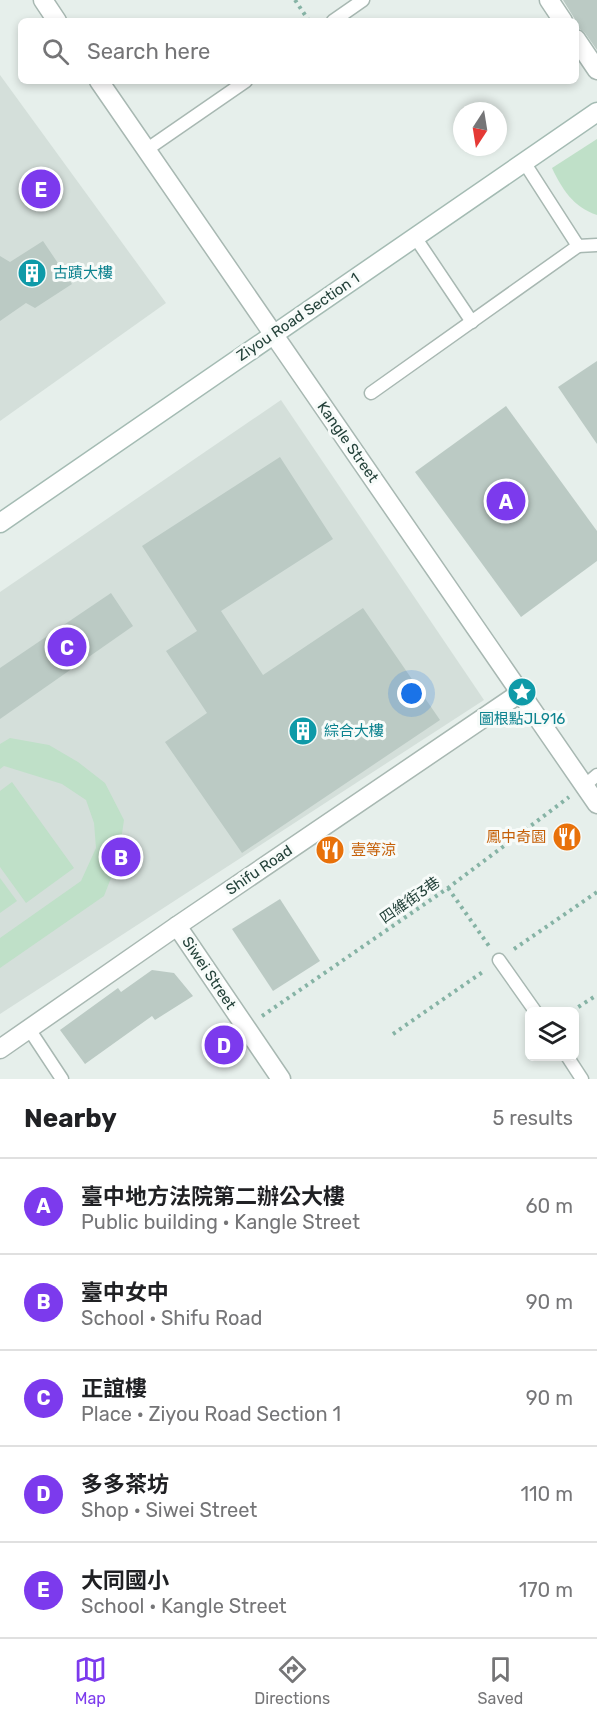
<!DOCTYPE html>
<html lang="en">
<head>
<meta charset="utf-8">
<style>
  body { margin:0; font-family:Rubik,"Noto Sans TC",sans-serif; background:#f2f2f2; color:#202124 }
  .controls { position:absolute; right:18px; bottom:18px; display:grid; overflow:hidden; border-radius:9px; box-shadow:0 3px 9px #0003 }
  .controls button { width:54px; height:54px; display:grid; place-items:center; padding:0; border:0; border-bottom:2px solid #e0e0e0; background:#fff; color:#202124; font:30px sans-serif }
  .compass { position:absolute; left:453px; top:102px; width:54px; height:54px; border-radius:50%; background:#fff; box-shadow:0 3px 9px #0003; rotate:192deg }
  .you { position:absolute; left:412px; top:694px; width:21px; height:21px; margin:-15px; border:4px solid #fff; border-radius:50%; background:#1a73e8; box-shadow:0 0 0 9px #1a73e833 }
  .badge { display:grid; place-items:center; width:39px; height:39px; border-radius:50%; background:#7c3aed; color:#fff; font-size:20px; font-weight:700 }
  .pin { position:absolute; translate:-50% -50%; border:3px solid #fff; box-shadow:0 2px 6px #0006 }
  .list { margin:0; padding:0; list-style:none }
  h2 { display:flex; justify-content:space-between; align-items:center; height:78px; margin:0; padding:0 24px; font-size:26px }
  h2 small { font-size:20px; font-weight:400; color:#757577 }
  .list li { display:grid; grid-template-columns:39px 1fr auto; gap:18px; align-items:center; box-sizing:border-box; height:96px; padding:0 24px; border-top:2px solid #e0e0e0 }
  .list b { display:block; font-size:22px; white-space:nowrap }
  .list p { margin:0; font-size:20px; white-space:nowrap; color:#757577 }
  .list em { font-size:20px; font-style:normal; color:#757577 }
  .icon { flex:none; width:33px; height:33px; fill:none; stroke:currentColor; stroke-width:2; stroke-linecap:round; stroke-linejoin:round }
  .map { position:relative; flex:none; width:597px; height:1079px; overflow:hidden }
  .search { position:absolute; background:#fff; box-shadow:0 3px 9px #0003; left:18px; right:18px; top:18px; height:66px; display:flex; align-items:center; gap:15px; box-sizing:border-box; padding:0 21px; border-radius:9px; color:#757577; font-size:22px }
  .sheet { height:558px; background:#fff }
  nav { display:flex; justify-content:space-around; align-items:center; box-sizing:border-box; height:84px; border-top:2px solid #e0e0e0; background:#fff; font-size:16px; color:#757577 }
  nav a { display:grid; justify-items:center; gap:3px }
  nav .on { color:#7c3aed }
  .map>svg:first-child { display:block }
  .built { fill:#d4dfda }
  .green { fill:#bfe0c8 }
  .building { fill:#bbcac4 }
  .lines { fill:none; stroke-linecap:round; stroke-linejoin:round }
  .service-casing { stroke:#a8b8b2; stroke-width:15 }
  .minor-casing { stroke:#a8b8b2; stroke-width:21 }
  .secondary-casing { stroke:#a4bbb3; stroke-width:21 }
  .path { stroke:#86b3a5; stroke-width:4; stroke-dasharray:3 4.5; stroke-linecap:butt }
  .service { stroke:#fff; stroke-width:12 }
  .minor { stroke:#fff; stroke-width:18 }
  .secondary { stroke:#fff; stroke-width:18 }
  .labels { text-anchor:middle; stroke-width:6; stroke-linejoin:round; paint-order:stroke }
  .culture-label { font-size:15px; fill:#0d838f; stroke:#f7fbf9; text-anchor:start }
  .street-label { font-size:15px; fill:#24423a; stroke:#f7fbf9 }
  .food-label { font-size:15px; fill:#c56008; stroke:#f7fbf9; text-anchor:end }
</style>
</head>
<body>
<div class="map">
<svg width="597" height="1079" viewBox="0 0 597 1079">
  <rect width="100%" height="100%" fill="#e6efeb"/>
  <!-- built -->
  <g class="built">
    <path d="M 0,75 L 166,303 L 0,421 Z"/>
    <path d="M 281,400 L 484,700 L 0,1014 L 0,592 Z"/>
  </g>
  <!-- green -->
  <g class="green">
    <path d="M 597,139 L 597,215 C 573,207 562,189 552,168 Z"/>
    <path d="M 10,738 L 49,745 L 78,762 L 105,783 L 124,820 L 118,860 L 104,896 L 0,968 L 0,938 L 81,881 L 96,848 L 94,823 L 86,800 L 62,784 L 4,766 L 0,769 L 0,744 Z"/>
    <path d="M 12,782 L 74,868 L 26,903 L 0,867 L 0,791 Z"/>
    <path d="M 0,878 L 17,901 L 0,913 Z"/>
  </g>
  <!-- building -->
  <g class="building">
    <path d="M 563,0 L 597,0 L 597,50 L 585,33 L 576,26 L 576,21 Z"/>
    <path d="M 43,241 L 72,284 L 35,308 L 26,303 L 0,321 L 0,256 L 10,262 Z"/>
    <path d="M 597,361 L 597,444 L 558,387 Z"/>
    <path d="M 506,406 L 597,531 L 597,561 L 521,617 L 415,472 Z"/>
    <path d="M 280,457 L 333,539 L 221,611 L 263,675 L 363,608 L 440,720 L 242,853 L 165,742 L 207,713 L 166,651 L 197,631 L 142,546 Z"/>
    <path d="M 111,593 L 133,626 L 0,719 L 0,668 Z"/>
    <path d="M 280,899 L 320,961 L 273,991 L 232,929 Z"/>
    <path d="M 152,970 L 174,973 L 193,996 L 155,1020 L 152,1016 L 85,1064 L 60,1030 L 118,988 L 121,992 Z"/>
  </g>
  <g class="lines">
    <!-- service casing -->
    <g class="service-casing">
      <g id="service">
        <path d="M 333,21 L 363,0"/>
        <path d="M 146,150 L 246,81"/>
        <path d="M 524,162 L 578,246 L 597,245"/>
        <path d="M 415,237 L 472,322"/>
        <path d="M 371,393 L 578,246"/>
        <path d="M 584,786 L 597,775"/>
        <path d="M 499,960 L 535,1011"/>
        <path d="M 29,1029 L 62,1079"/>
        <path d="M 567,1056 L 582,1079"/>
      </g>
    </g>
    <!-- minor casing -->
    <g class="minor-casing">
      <g id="minor">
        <path d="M 43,0 L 57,21"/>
        <path d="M 549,0 L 563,21"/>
        <path d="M 576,39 L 597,70"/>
        <path d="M 99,81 L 597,804"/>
        <path d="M 177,926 L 281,1079"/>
        <path d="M 0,1049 L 177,926 L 520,693"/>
      </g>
    </g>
    <!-- secondary casing -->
    <g class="secondary-casing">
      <path id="secondary" d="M 0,523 L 597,112"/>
    </g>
    <!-- path -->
    <g class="path">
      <path d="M 295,0 L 309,21"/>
      <path d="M 448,888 L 489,946"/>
      <path d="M 514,949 L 597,892"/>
      <path d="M 572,1011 L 597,995"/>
      <path d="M 262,1016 L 448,888 L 569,797"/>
      <path d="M 393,1034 L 484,971"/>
    </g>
    <!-- service -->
    <use href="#service" class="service"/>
    <!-- minor -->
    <use href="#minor" class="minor"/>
    <!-- secondary -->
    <use href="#secondary" class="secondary"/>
  </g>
  <!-- icons -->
  <defs>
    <g id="building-disc" transform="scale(1.5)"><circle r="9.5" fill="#0f9aa8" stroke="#f7fbf9"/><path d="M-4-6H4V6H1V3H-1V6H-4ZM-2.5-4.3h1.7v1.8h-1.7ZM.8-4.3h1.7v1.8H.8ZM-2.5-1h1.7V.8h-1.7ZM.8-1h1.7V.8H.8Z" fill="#fff"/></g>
    <g id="sight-disc" transform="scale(1.5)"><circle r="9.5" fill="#0f9aa8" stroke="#f7fbf9"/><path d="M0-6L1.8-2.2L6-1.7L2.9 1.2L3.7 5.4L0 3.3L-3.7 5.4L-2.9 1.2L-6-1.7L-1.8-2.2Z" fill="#fff"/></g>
    <g id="restaurant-disc" transform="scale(1.5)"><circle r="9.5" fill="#e8710a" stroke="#f7fbf9"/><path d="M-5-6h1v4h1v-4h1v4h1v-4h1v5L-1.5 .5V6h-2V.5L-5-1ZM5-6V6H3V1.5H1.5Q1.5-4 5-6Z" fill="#fff"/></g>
  </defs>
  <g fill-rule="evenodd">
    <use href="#building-disc" x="32" y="273"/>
    <use href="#sight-disc" x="522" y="692"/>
    <use href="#building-disc" x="303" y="731"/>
    <use href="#restaurant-disc" x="567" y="837"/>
    <use href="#restaurant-disc" x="330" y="850"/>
  </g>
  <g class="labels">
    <!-- culture labels -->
    <g class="culture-label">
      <text x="53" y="278">古蹟大樓</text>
      <text x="522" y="724" text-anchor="middle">圖根點JL916</text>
      <text x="324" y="736">綜合大樓</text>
    </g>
    <!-- street labels -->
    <g class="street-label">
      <text transform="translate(298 317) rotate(-34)" y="5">Ziyou Road Section 1</text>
      <text transform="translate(348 442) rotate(55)" y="5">Kangle Street</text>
      <text transform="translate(259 870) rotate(-34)" y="5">Shifu Road</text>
      <text transform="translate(410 900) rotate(-35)" y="5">四維街3巷</text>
      <text transform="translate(209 973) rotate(56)" y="5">Siwei Street</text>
    </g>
    <!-- food labels -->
    <g class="food-label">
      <text x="546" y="842">鳳中奇園</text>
      <text x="351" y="855" text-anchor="start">壹等涼</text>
    </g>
  </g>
</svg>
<div class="controls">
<button><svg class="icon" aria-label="layers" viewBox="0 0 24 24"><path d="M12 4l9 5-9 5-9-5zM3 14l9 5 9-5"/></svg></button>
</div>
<svg class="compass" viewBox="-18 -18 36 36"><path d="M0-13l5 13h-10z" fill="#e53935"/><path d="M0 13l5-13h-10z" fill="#757577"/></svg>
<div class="you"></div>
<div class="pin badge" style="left:506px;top:501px">A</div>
<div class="pin badge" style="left:121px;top:857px">B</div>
<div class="pin badge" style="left:67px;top:647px">C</div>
<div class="pin badge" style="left:224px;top:1045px">D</div>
<div class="pin badge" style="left:41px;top:189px">E</div>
<div class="search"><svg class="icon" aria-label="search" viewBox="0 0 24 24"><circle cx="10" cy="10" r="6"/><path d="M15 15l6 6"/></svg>Search here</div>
</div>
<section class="sheet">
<h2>Nearby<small>5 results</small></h2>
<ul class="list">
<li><span class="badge">A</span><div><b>臺中地方法院第二辦公大樓</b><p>Public building · Kangle Street</p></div><em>60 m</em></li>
<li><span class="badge">B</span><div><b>臺中女中</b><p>School · Shifu Road</p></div><em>90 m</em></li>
<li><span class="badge">C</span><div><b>正誼樓</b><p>Place · Ziyou Road Section 1</p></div><em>90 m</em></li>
<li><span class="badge">D</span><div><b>多多茶坊</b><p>Shop · Siwei Street</p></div><em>110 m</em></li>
<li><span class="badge">E</span><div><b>大同國小</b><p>School · Kangle Street</p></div><em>170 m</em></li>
</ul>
</section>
<nav>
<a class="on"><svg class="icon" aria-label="map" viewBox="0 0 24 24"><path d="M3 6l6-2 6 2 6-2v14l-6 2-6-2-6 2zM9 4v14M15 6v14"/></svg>Map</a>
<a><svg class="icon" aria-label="directions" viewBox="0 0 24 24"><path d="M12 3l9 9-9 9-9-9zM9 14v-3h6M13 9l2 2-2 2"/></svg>Directions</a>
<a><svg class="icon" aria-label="saved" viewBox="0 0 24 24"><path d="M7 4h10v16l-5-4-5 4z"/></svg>Saved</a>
</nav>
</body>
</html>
